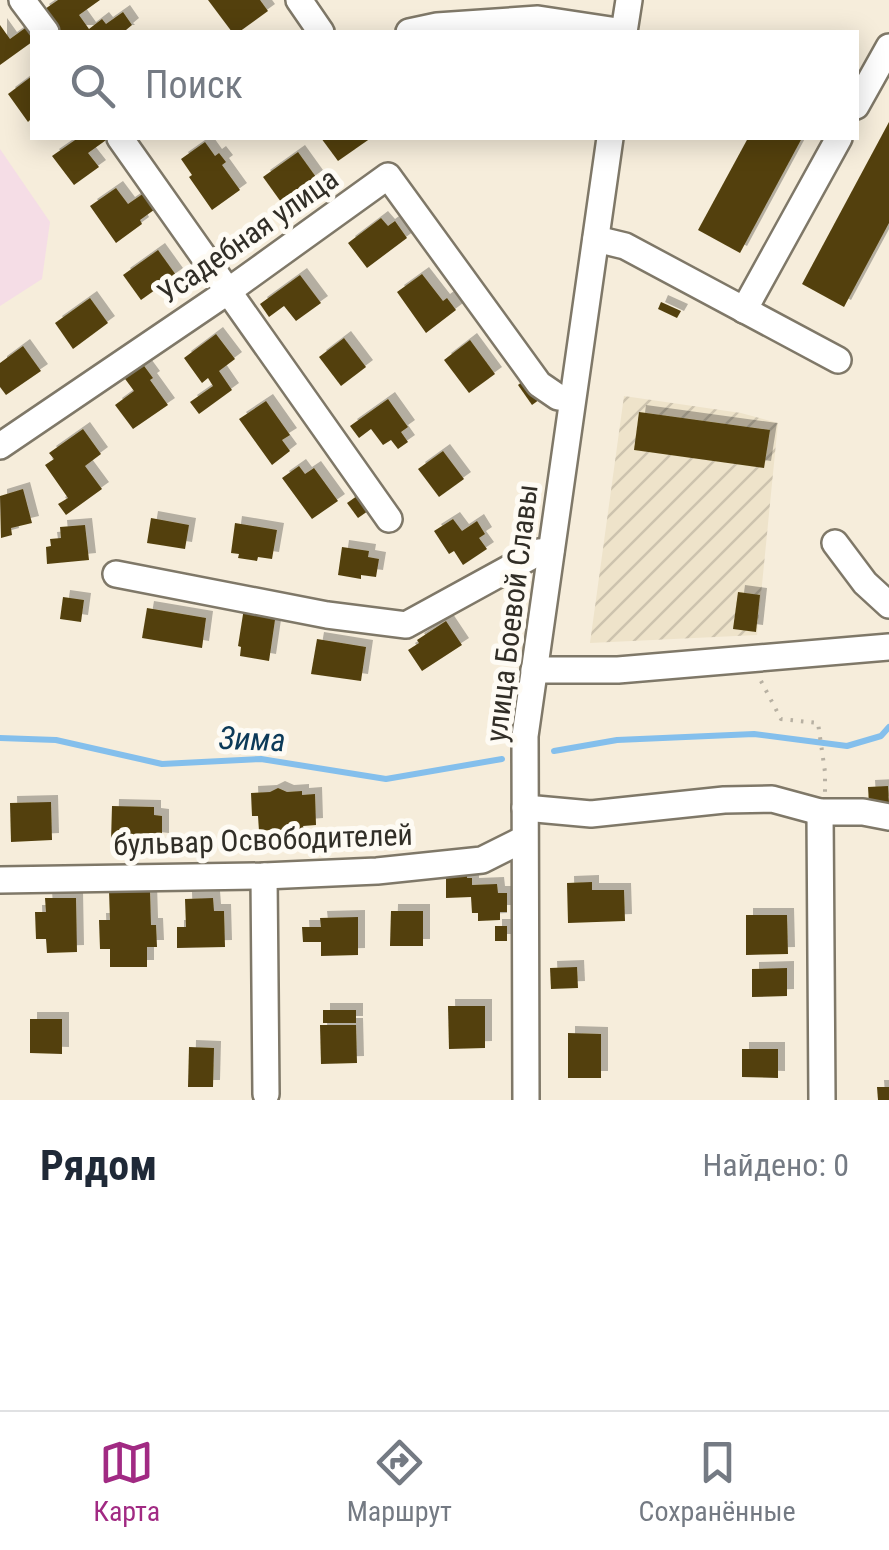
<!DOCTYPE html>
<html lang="ru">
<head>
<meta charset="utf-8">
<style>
  body { margin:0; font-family:"Roboto Condensed",sans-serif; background:#f2f2f3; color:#1f2937 }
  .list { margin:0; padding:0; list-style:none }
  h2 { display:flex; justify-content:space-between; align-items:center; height:130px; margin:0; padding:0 40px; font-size:42px }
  h2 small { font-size:32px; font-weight:400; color:#747a83 }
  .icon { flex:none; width:55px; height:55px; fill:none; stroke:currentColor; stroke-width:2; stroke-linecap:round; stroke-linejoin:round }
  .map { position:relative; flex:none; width:889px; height:1100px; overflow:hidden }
  .search { position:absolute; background:#fff; box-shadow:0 5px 25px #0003; left:30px; right:30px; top:30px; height:110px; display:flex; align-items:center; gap:25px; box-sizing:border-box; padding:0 35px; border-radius:0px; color:#747a83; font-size:38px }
  .sheet { height:310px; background:#fff }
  nav { display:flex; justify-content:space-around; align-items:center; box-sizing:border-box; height:140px; border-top:2px solid #e0e1e3; background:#fff; font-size:28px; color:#747a83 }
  nav a { display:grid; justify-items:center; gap:5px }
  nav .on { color:#a12a83 }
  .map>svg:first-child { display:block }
  .industrial { fill:url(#industrial-furrows) }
  .education { fill:#f5dde6 }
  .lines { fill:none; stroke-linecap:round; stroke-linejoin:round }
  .stream { stroke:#84bfec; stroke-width:6 }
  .building { fill:#53400c; filter:url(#shadow) }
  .minor-casing { stroke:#7f7868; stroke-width:30 }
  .path { stroke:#b7b0a2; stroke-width:4; stroke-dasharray:2.5 8; stroke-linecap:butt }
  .minor { stroke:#fff; stroke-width:25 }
  .labels { text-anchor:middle; stroke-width:10; stroke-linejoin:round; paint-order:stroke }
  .street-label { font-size:30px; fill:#312e27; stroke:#fefbf4 }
  .water-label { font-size:32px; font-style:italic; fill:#0c3a58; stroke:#fefbf4 }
</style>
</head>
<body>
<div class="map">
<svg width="889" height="1100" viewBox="0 0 889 1100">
  <defs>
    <pattern id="industrial-furrows" width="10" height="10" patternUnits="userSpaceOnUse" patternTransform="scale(2.5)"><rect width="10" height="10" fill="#eee3ca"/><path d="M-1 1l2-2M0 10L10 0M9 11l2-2" fill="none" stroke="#cdc3ae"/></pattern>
    <filter id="shadow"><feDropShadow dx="7" dy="-7" stdDeviation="0" flood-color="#0004"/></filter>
  </defs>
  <rect width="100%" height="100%" fill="#f6eddb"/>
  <!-- industrial -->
  <path class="industrial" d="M 624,396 L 741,413 L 778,423 L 757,635 L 590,643 Z"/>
  <!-- education -->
  <path class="education" d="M 0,149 L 50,222 L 42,279 L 0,306 Z"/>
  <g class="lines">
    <!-- stream -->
    <g class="stream">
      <path d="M 0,738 L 56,740 L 162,764 L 261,759 L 386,779 L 502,759"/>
      <path d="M 554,751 L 617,740 L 754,734 L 847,746 L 881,736 L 889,727"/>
    </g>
  </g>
  <!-- building -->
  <g class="building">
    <path d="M 58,0 L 100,0 L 79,15 L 89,29 L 102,19 L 106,24 L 123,12 L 132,25 L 126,30 L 128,32 L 58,32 L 42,11 Z"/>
    <path d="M 208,0 L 260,0 L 268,11 L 239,32 L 232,32 Z"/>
    <path d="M 0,25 L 10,39 L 28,26 L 32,33 L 32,42 L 0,65 Z"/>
    <path d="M 32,76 L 32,118 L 28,122 L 8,94 Z"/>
    <path d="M 889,122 L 889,223 L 844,307 L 802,284 Z"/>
    <path d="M 78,138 L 109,138 L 88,153 L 99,167 L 74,185 L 52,156 Z"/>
    <path d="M 321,138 L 371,138 L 338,161 Z"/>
    <path d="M 748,138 L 802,138 L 740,253 L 698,230 Z"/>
    <path d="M 205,142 L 215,156 L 219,153 L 226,162 L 222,165 L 240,190 L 212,210 L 189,177 L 192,175 L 181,159 Z"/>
    <path d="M 298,152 L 316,177 L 281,202 L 263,177 Z"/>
    <path d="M 116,188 L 128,204 L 147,191 L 158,207 L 140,220 L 142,224 L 116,243 L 90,206 Z"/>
    <path d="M 381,218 L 388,226 L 395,221 L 407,238 L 367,268 L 348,243 Z"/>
    <path d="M 158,250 L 176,275 L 141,300 L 123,275 Z"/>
    <path d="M 422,274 L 443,301 L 447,298 L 456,310 L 426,333 L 397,292 Z"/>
    <path d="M 300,275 L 321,303 L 296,321 L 284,306 L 269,317 L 260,304 Z"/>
    <path d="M 90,298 L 108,323 L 73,349 L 55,323 Z"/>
    <path d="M 661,302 L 681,311 L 677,318 L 658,309 Z"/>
    <path d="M 216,334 L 235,359 L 219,371 L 232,390 L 199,414 L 190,402 L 213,386 L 208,378 L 202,383 L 184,358 Z"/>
    <path d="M 344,338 L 366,367 L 341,386 L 319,357 Z"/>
    <path d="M 470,340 L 495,374 L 469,393 L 444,360 Z"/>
    <path d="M 23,346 L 41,371 L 6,395 L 0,387 L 0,363 Z"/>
    <path d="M 136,355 L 153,378 L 150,380 L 168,405 L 133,429 L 115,405 L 134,391 L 117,368 Z"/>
    <path d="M 528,377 L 543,397 L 532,405 L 518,385 Z"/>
    <path d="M 388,399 L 408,427 L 401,432 L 408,442 L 398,449 L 391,440 L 383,445 L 371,429 L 359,438 L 350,426 Z"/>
    <path d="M 266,401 L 290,435 L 282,440 L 290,451 L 272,465 L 239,419 Z"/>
    <path d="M 639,412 L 770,430 L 764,468 L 634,450 Z"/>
    <path d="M 83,429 L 101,454 L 85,466 L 102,489 L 66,515 L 58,504 L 68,498 L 45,465 L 54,459 L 49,453 Z"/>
    <path d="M 443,451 L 464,479 L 439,497 L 418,469 Z"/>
    <path d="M 299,466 L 305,474 L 314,468 L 338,501 L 312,519 L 282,478 Z"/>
    <path d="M 23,489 L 32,523 L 11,528 L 12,535 L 1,538 L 0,496 Z"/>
    <path d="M 357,496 L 368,511 L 358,518 L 347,503 Z"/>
    <path d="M 151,518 L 189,525 L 185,549 L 147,543 Z"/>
    <path d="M 453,519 L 462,531 L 477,521 L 485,534 L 479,538 L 487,549 L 463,565 L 454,551 L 449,554 L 434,531 Z"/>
    <path d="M 235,523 L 277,530 L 272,559 L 258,557 L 257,561 L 238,558 L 239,554 L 231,553 Z"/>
    <path d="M 85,525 L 89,560 L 47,564 L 46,547 L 51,546 L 50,539 L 61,538 L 60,527 Z"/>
    <path d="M 342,547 L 369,551 L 368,557 L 379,559 L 376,577 L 361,575 L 361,579 L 338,575 Z"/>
    <path d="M 738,592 L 760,595 L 756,632 L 733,629 Z"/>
    <path d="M 63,597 L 84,600 L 81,622 L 60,619 Z"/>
    <path d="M 147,608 L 206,618 L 202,648 L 142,638 Z"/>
    <path d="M 244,608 L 276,613 L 269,661 L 240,656 L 241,647 L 238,646 Z"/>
    <path d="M 446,621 L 462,645 L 422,671 L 408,650 L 419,643 L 417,640 Z"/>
    <path d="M 317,639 L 366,647 L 361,681 L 311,674 Z"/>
    <path d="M 888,786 L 889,803 L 869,804 L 868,787 Z"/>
    <path d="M 278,788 L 287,792 L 302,791 L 302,795 L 315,794 L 316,825 L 303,826 L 304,829 L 290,830 L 290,837 L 271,837 L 271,830 L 259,831 L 258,816 L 252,816 L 251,793 L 270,792 Z"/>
    <path d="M 51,802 L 52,840 L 11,842 L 10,803 Z"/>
    <path d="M 112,806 L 154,807 L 154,815 L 162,816 L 162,840 L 153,839 L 153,847 L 132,846 L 132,841 L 111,841 Z"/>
    <path d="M 452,872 L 467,872 L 467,878 L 472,878 L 472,885 L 497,884 L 498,893 L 507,893 L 507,912 L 500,912 L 500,920 L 478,921 L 478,913 L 472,913 L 471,897 L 446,898 L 446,878 L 452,878 Z"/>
    <path d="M 592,882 L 592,890 L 624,890 L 625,921 L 568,923 L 567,883 Z"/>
    <path d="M 109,891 L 150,891 L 151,925 L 156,925 L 157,947 L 147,947 L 147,967 L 110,967 L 110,949 L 100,949 L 99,920 L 110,920 Z"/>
    <path d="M 45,898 L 76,898 L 77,952 L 47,953 L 46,939 L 36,939 L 35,912 L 46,912 Z"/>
    <path d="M 213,898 L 214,911 L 224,911 L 225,947 L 177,948 L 177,927 L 186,927 L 185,899 Z"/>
    <path d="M 391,911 L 423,911 L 423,946 L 390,946 Z"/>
    <path d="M 746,915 L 787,915 L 788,954 L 746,955 Z"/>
    <path d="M 358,917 L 358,955 L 321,956 L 321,942 L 303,942 L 302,927 L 321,927 L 320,918 Z"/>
    <rect x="495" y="926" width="12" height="15"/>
    <path d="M 577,967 L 578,988 L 551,989 L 550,968 Z"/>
    <path d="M 787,968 L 787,996 L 752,997 L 752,969 Z"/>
    <path d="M 448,1006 L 485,1006 L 485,1048 L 449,1049 Z"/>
    <rect x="323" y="1010" width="33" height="13"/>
    <path d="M 30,1019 L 62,1019 L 62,1054 L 30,1053 Z"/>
    <path d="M 320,1025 L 356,1025 L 357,1063 L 321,1064 Z"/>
    <path d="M 568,1033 L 601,1034 L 601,1078 L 568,1078 Z"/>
    <path d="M 189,1047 L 214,1048 L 213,1087 L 188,1087 Z"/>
    <path d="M 742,1049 L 778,1049 L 778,1078 L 742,1077 Z"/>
    <path d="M 877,1087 L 889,1087 L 889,1100 L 878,1100 Z"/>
  </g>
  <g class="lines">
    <!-- minor casing -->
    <g class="minor-casing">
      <g id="minor">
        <path d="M 22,0 L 46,32"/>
        <path d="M 299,0 L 321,32"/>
        <path d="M 409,32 L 437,26 L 538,19 L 624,32"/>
        <path d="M 624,32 L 629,0"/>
        <path d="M 856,106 L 889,47"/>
        <path d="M 120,138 L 389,519"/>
        <path d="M 596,239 L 625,246 L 838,360"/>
        <path d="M 744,310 L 839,138"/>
        <path d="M 0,446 L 227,292 L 388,176 L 539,384 L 558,397 L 572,399"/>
        <path d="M 835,543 L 865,583 L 889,605"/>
        <path d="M 116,574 L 327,615 L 406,625 L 539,552 L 551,551"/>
        <path d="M 534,670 L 618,670 L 889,647"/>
        <path d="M 525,808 L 591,814 L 724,800 L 772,799 L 820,812 L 863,812 L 889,817"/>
        <path d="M 820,812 L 822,1100"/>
        <path d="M 264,876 L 266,1094"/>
        <path d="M 0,880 L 264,876 L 377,871 L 482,860 L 524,839"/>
        <path d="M 526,1100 L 525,736 L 610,138"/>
      </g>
    </g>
    <!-- path -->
    <path class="path" d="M 761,681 L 781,719 L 818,723 L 825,772 L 825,792"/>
    <!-- minor -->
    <use href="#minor" class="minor"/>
  </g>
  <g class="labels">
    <!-- street labels -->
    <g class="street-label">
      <text transform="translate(248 236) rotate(-35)" y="10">Усадебная улица</text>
      <text transform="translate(512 613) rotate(-83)" y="10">улица Боевой Славы</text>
      <text transform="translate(263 840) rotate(-2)" y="10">бульвар Освободителей</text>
    </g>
    <!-- water labels -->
    <g class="water-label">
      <text transform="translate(252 739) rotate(2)" y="11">Зима</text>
    </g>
  </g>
</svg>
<div class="search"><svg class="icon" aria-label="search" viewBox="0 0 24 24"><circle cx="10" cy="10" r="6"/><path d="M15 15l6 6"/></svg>Поиск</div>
</div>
<section class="sheet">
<h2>Рядом<small>Найдено: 0</small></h2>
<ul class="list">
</ul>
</section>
<nav>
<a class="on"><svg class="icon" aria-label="map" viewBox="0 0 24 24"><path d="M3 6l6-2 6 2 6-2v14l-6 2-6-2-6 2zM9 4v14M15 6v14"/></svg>Карта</a>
<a><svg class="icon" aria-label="directions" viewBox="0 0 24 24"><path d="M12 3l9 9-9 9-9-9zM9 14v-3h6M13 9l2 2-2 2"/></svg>Маршрут</a>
<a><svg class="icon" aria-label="saved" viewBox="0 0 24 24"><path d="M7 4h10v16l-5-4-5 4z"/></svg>Сохранённые</a>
</nav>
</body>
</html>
